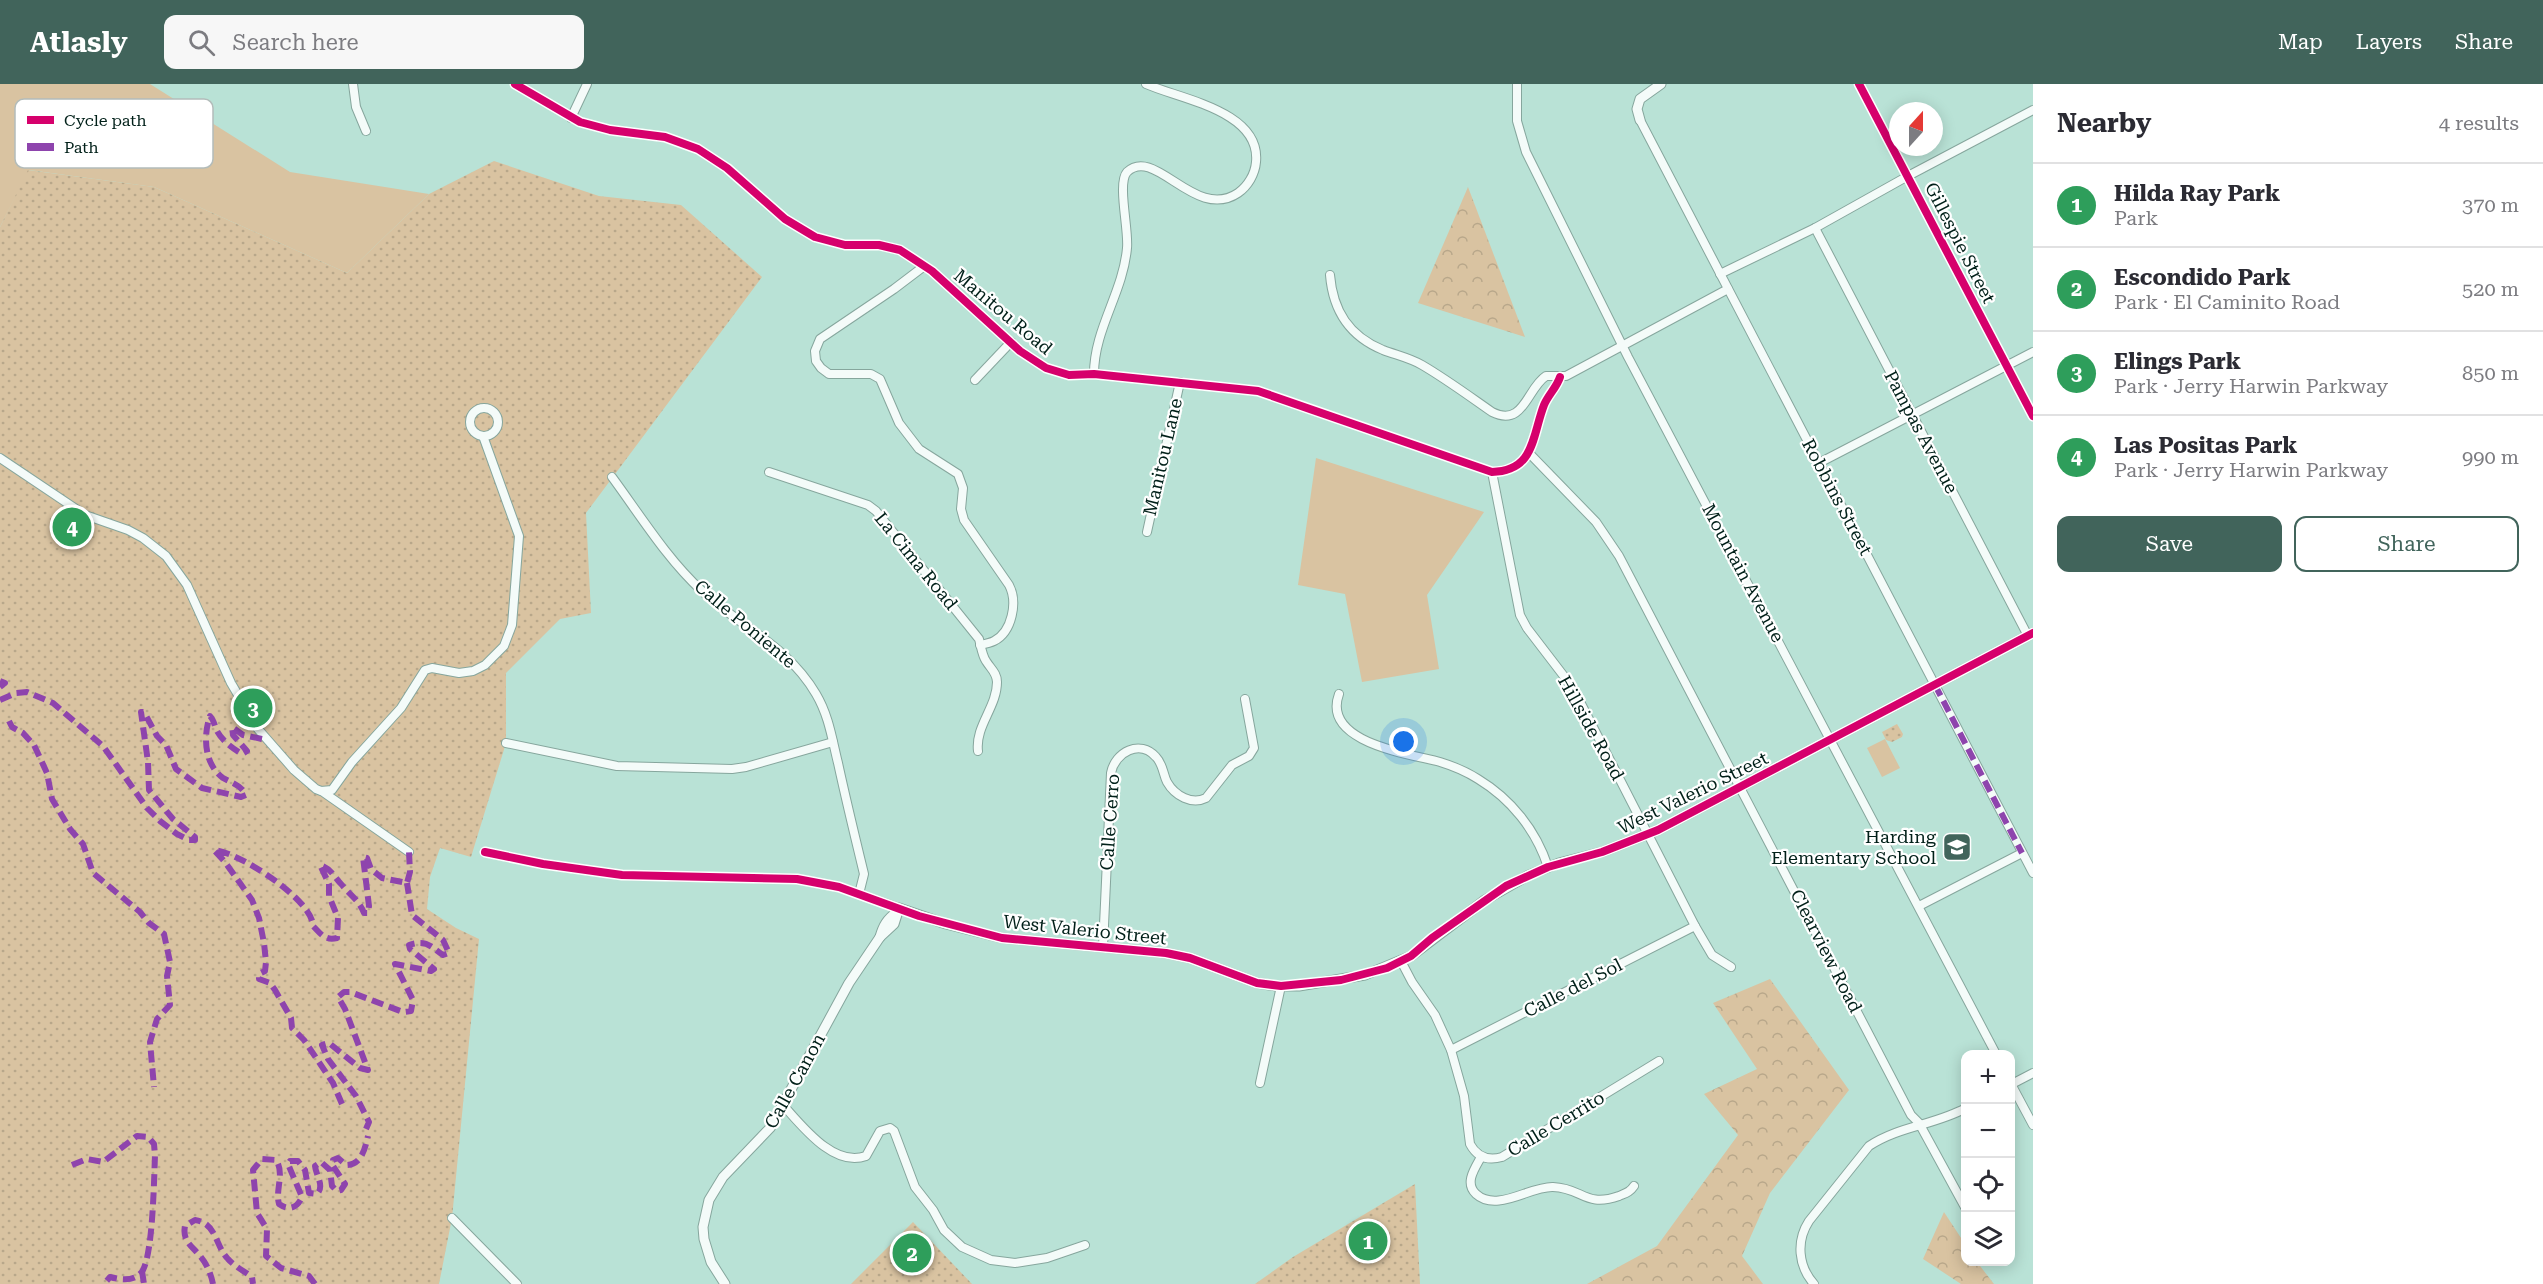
<!DOCTYPE html>
<html lang="en">
<head>
<meta charset="utf-8">
<style>
  body { margin:0; font-family:"Roboto Serif",serif; background:#f7f7f7; color:#2b2b33 }
  .controls { position:absolute; right:18px; bottom:18px; display:grid; overflow:hidden; border-radius:12px; box-shadow:0 3px 15px #0003 }
  .controls button { width:54px; height:54px; display:grid; place-items:center; padding:0; border:0; border-bottom:2px solid #e1e1e2; background:#fff; color:#2b2b33; font:30px sans-serif }
  .compass { position:absolute; left:1889px; top:18px; width:54px; height:54px; border-radius:50%; background:#fff; box-shadow:0 3px 15px #0003; rotate:21deg }
  .you { position:absolute; left:1404px; top:658px; width:21px; height:21px; margin:-15px; border:4px solid #fff; border-radius:50%; background:#1a73e8; box-shadow:0 0 0 9px #1a73e833 }
  .badge { display:grid; place-items:center; width:39px; height:39px; border-radius:50%; background:#41645b; color:#fff; font-size:20px; font-weight:700 }
  .pin { position:absolute; translate:-50% -50%; border:3px solid #fff; box-shadow:0 2px 6px #0006 }
  .list { margin:0; padding:0; list-style:none }
  h2 { display:flex; justify-content:space-between; align-items:center; height:78px; margin:0; padding:0 24px; font-size:26px }
  h2 small { font-size:20px; font-weight:400; color:#7c7c81 }
  .list li { display:grid; grid-template-columns:39px 1fr auto; gap:18px; align-items:center; box-sizing:border-box; height:84px; padding:0 24px; border-top:2px solid #e1e1e2 }
  .list b { display:block; font-size:22px; white-space:nowrap }
  .list p { margin:0; font-size:20px; white-space:nowrap; color:#7c7c81 }
  .list em { font-size:20px; font-style:normal; color:#7c7c81 }
  .actions { display:flex; gap:12px; padding:18px 24px }
  .actions a { flex:1; padding:14px 0; border:2px solid #41645b; border-radius:12px; text-align:center; font-size:21px; color:#41645b }
  .actions .main { background:#41645b; color:#fff }
  .icon { flex:none; width:33px; height:33px; fill:none; stroke:currentColor; stroke-width:2; stroke-linecap:round; stroke-linejoin:round }
  .map { position:relative; flex:none; width:2033px; height:1200px; overflow:hidden }
  header { display:flex; align-items:center; gap:36px; box-sizing:border-box; height:84px; padding:0 30px; background:#41645b; color:#fff }
  header strong { font-size:28px }
  nav { display:flex; gap:33px; margin-inline-start:auto; font-size:21px }
  .search { width:420px; height:54px; background:#f7f7f7; display:flex; align-items:center; gap:15px; box-sizing:border-box; padding:0 21px; border-radius:12px; color:#7c7c81; font-size:22px }
  main { display:flex }
  aside { flex:1; background:#fff }
  .map>svg:first-child { display:block }
  .grass { fill:#d9c3a1 }
  .forest { fill:url(#forest-crowns) }
  .park { fill:url(#park-dots) }
  .lines { fill:none; stroke-linecap:round; stroke-linejoin:round }
  .minor-casing { stroke:#86a69d; stroke-width:10 }
  .tertiary-casing { stroke:#86a69d; stroke-width:11 }
  .minor { stroke:#f4fbf9; stroke-width:8 }
  .tertiary { stroke:#f4fbf9; stroke-width:9 }
  .quiet { stroke:#8e44ad; stroke-width:6; stroke-dasharray:12 6; stroke-linecap:butt }
  .cycleway-casing { stroke:#fff; stroke-width:11 }
  .cycleway { stroke:#d6006c; stroke-width:8 }
  .labels { text-anchor:middle; stroke-width:4.5; stroke-linejoin:round; paint-order:stroke }
  .street-label { font-size:18px; fill:#012019; stroke:#fff }
  .poi-label { font-size:18px; fill:#012019; stroke:#fff; text-anchor:end }
  .key { fill:#fff; stroke:#b3bcba; stroke-width:1.5 }
  .key-label { font-size:16px; fill:#012019 }
</style>
</head>
<body>
<header>
<strong>Atlasly</strong>
<div class="search"><svg class="icon" aria-label="search" viewBox="0 0 24 24"><circle cx="10" cy="10" r="6"/><path d="M15 15l6 6"/></svg>Search here</div>
<nav><a>Map</a><a>Layers</a><a>Share</a></nav>
</header>
<main>
<div class="map">
<svg width="2033" height="1200" viewBox="0 0 2033 1200">
  <defs>
    <pattern id="forest-crowns" width="20" height="18" patternUnits="userSpaceOnUse" patternTransform="scale(1.5)"><rect width="20" height="18" fill="#d9c3a1"/><path d="M2 6a3 3 0 1 1 6 0M12 15a3 3 0 1 1 6 0" fill="none" stroke="#b8a78a"/></pattern>
    <pattern id="park-dots" width="8" height="8" patternUnits="userSpaceOnUse" patternTransform="scale(1.5)"><rect width="8" height="8" fill="#d9c3a1"/><path d="M2 2h.1M6 6h.1" fill="none" stroke="#b8a78a" stroke-width="1.8" stroke-linecap="round"/></pattern>
  </defs>
  <rect width="100%" height="100%" fill="#b9e2d6"/>
  <!-- grass -->
  <g class="grass">
    <path d="M 0,0 L 150,0 L 290,88 L 429,110 L 347,189 L 154,103 L 29,86 L 0,143 Z"/>
    <path d="M 1316,374 L 1484,428 L 1427,511 L 1439,585 L 1362,598 L 1345,510 L 1298,501 Z"/>
    <path d="M 1885,655 L 1900,684 L 1882,693 L 1867,664 Z"/>
  </g>
  <!-- forest -->
  <g class="forest">
    <path d="M 1468,103 L 1525,253 L 1418,219 Z"/>
    <path d="M 1770,895 L 1849,1006 L 1770,1109 L 1742,1172 L 1763,1200 L 1587,1200 L 1657,1162 L 1738,1051 L 1704,1010 L 1757,985 L 1713,919 Z"/>
    <path d="M 1944,1128 L 1965,1160 L 1966,1178 L 1977,1178 L 1994,1200 L 1961,1200 L 1923,1175 Z"/>
  </g>
  <!-- park -->
  <g class="park">
    <path d="M 494,77 L 599,112 L 681,121 L 762,193 L 586,429 L 591,529 L 560,535 L 506,589 L 506,659 L 471,773 L 440,764 L 430,793 L 427,825 L 456,844 L 479,855 L 452,1134 L 439,1200 L 0,1200 L 0,143 L 28,86 L 154,103 L 347,189 L 429,110 Z"/>
    <path d="M 1897,640 L 1903,650 L 1902,653 L 1892,658 L 1886,656 L 1882,648 Z"/>
    <path d="M 1415,1100 L 1420,1200 L 1255,1200 L 1293,1173 Z"/>
    <path d="M 913,1138 L 972,1200 L 851,1200 Z"/>
  </g>
  <g class="lines">
    <!-- minor casing -->
    <g class="minor-casing">
      <g id="minor">
        <path d="M 353,0 L 356,23 L 366,47"/>
        <path d="M 515,0 L 580,38 L 610,46 L 665,53 L 698,65 L 727,84 L 785,135 L 815,153 L 845,161 L 879,161 L 900,166 L 932,187 L 1020,267 L 1046,284 L 1069,291 L 1094,290 L 1258,307 L 1492,388 C 1535,387 1532,352 1544,321 C 1548,311 1557,303 1560,293"/>
        <path d="M 1517,0 L 1517,37 L 1526,68 L 1628,273 L 1996,970"/>
        <path d="M 1859,0 L 2033,332"/>
        <path d="M 571,34 L 587,0"/>
        <path d="M 1640,36 L 2033,789"/>
        <path d="M 1815,144 L 2028,552"/>
        <path d="M 923,183 L 894,205 L 820,255 L 815,267 L 816,277 L 821,284 L 829,290 L 871,290 L 880,295 L 899,339 L 919,365 L 958,390 L 963,404 L 961,425 L 964,436 L 1009,501 C 1018,518 1012,548 994,557 C 990,559 985,560 980,561"/>
        <path d="M 1720,190 L 1815,144 L 1908,92 L 2033,26"/>
        <path d="M 1330,191 C 1333,227 1349,252 1383,266 C 1396,271 1410,274 1422,281 C 1446,295 1469,312 1492,328 C 1524,344 1527,304 1546,292 L 1566,292 L 1728,205"/>
        <path d="M 1094,290 C 1094,245 1123,209 1127,164 C 1129,146 1117,99 1127,88 C 1155,61 1195,138 1238,109 C 1248,102 1255,90 1256,78 C 1261,27 1180,15 1146,0"/>
        <path d="M 975,296 L 1011,258"/>
        <circle cx="484" cy="338" r="14"/>
        <path d="M 1529,369 L 1596,438 L 1619,472 L 1911,1031 L 1919,1039 L 1966,1125"/>
        <path d="M 0,374 L 85,431 L 128,446 L 143,454 L 166,472 L 187,501 L 231,599 L 258,645 L 294,686 L 316,705 L 321,707 L 332,706 L 352,678 L 401,624 L 425,586 L 432,584 L 459,589 L 473,587 L 485,581 L 504,562 L 512,541 L 519,452 L 483,352"/>
        <path d="M 1819,379 L 2033,268"/>
        <path d="M 769,388 L 868,421 L 876,427 L 979,555 C 981,562 982,571 986,577 C 991,585 997,589 997,598 C 997,623 975,642 978,667"/>
        <path d="M 1492,388 L 1520,531 L 1527,544 L 1573,604 L 1695,842 L 1712,871 L 1731,883"/>
        <path d="M 612,393 C 640,431 667,475 702,507 C 742,544 788,562 816,610 C 829,632 832,655 838,679 C 846,716 855,753 864,790 L 859,810"/>
        <path d="M 1147,448 L 1180,298"/>
        <path d="M 1339,610 C 1321,659 1411,670 1440,678 C 1453,682 1467,688 1478,695 C 1511,715 1536,746 1548,783"/>
        <path d="M 506,659 L 617,682 L 732,685 L 746,683 L 833,658"/>
        <path d="M 323,708 L 409,768"/>
        <path d="M 485,768 L 543,780 L 622,791 L 797,795 L 839,803 L 899,824"/>
        <path d="M 1919,822 L 2022,769"/>
        <path d="M 1103,863 L 1111,689 C 1115,668 1140,655 1156,673 C 1163,680 1163,690 1167,698 C 1175,712 1192,721 1206,714 L 1232,681 L 1249,672 L 1254,664 L 1245,615"/>
        <path d="M 1401,877 L 1412,898 L 1435,931 L 1451,966 L 1464,1012 L 1470,1060 C 1477,1073 1488,1077 1502,1073 L 1659,977"/>
        <path d="M 1451,966 L 1695,842"/>
        <path d="M 2010,998 L 2033,1041"/>
        <path d="M 1260,999 L 1281,902"/>
        <path d="M 2010,1001 L 2033,989"/>
        <path d="M 783,1021 C 802,1042 834,1084 866,1072 L 880,1047 L 890,1044 L 894,1047 L 915,1103 L 933,1126 L 944,1146 L 962,1163 L 991,1176 L 1015,1179 L 1047,1174 L 1085,1161"/>
        <path d="M 1481,1073 C 1475,1084 1464,1099 1476,1110 C 1497,1129 1530,1102 1553,1103 C 1583,1104 1585,1124 1619,1112 C 1626,1109 1630,1108 1634,1102"/>
        <path d="M 452,1134 L 517,1200"/>
        <path d="M 1814,1200 C 1798,1182 1796,1157 1809,1137 L 1869,1062 C 1899,1042 1935,1041 1966,1024"/>
      </g>
    </g>
    <!-- tertiary casing -->
    <g class="tertiary-casing">
      <g id="tertiary">
        <path d="M 1640,36 L 1637,25 L 1640,15 L 1661,0"/>
        <path d="M 880,853 C 883,842 887,835 897,828"/>
        <path d="M 725,1200 L 711,1178 L 704,1155 L 703,1143 L 709,1116 L 723,1093 L 770,1044 L 849,899 L 880,853 L 894,840 L 899,824 L 946,840 L 1002,854 L 1166,869 L 1190,874 L 1257,899 L 1276,902 L 1299,902 L 1365,891 L 1411,872 L 1485,816 L 1529,791 L 1559,779 L 1602,768 L 1658,746 L 2033,549"/>
      </g>
    </g>
    <!-- minor -->
    <use href="#minor" class="minor"/>
    <!-- tertiary -->
    <use href="#tertiary" class="tertiary"/>
    <!-- quiet -->
    <g class="quiet">
      <path d="M 0,597 L 5,599 L 0,603"/>
      <path d="M 1935,601 L 2022,769"/>
      <path d="M 0,616 L 16,609 L 27,608 L 53,619 L 103,662 L 147,724 L 160,737 L 177,750 L 189,756 L 195,756 L 195,753 L 173,735 L 149,706 L 148,678 L 141,628 L 144,628 L 157,652 L 166,661 L 176,685 L 202,704 L 241,713 L 246,711 C 241,701 232,699 223,694 C 204,680 203,652 210,632 C 214,636 214,640 216,645 C 221,656 232,664 242,670 L 247,667 L 233,651 L 232,643 L 243,651 L 267,656"/>
      <path d="M 9,637 L 12,643 L 23,649 L 34,661 L 47,689 L 52,715 L 70,745 L 83,760 L 93,789 L 140,828 L 149,839 L 164,850 L 170,878 L 167,892 L 170,921 L 157,935 L 150,958 L 154,1003"/>
      <path d="M 342,1020 L 333,999 L 304,956 L 292,944 L 291,934 L 275,906 L 270,899 L 259,895 L 259,890 L 265,887 L 266,878 L 264,859 L 259,834 L 252,816 L 225,778 L 214,766 C 239,768 313,816 313,842 C 321,850 325,857 337,854 L 338,834 L 329,812 L 329,800 L 320,781 C 331,784 334,793 342,801 C 350,811 359,816 364,829 L 368,829 L 369,822 L 363,773 L 367,774 L 371,785 L 382,794 L 407,799 L 410,788 L 409,768"/>
      <path d="M 366,1045 L 369,1038 L 356,1012 L 328,975 L 322,961 L 329,959 L 360,984 L 368,986 L 345,925 L 338,913 L 344,908 L 350,908 L 403,928 L 411,927 L 413,916 L 395,880 L 431,887 L 434,885 L 410,865 L 409,861 C 427,855 431,863 443,871 L 449,869 L 443,856 L 412,831 L 407,799"/>
      <path d="M 72,1081 L 87,1075 L 103,1078 L 137,1052 L 148,1053 L 154,1060 L 155,1071 C 154,1095 153,1167 143,1186 C 136,1198 121,1196 110,1193 L 104,1200"/>
      <path d="M 142,1187 L 144,1200"/>
      <path d="M 213,1200 C 211,1190 207,1180 200,1172 C 192,1162 182,1157 185,1142 L 195,1136 C 217,1139 215,1162 228,1175 C 234,1182 244,1187 252,1193 L 253,1200"/>
      <path d="M 315,1200 L 309,1192 L 281,1184 L 266,1172 L 267,1145 L 257,1129 L 253,1086 L 262,1075 L 276,1076 C 285,1089 275,1106 279,1120 C 289,1127 297,1124 302,1113 L 288,1080 L 290,1077 L 298,1077 L 305,1086 L 309,1109 L 317,1110 C 325,1102 316,1092 315,1082 L 321,1078 L 330,1086 L 332,1102 L 337,1107 L 341,1106 L 345,1100 L 333,1082 L 333,1076 L 338,1074 L 346,1081 C 362,1081 365,1064 368,1052"/>
    </g>
    <!-- cycleway casing -->
    <g class="cycleway-casing">
      <g id="cycleway">
        <path d="M 515,0 L 580,38 L 610,46 L 665,53 L 698,65 L 727,84 L 785,135 L 815,153 L 845,161 L 879,161 L 900,166 L 932,187 L 1020,267 L 1046,284 L 1069,291 L 1094,290 L 1258,307 L 1492,388 C 1535,387 1532,352 1544,321 C 1548,311 1557,303 1560,293"/>
        <path d="M 1859,0 L 2033,332"/>
        <path d="M 485,768 L 543,780 L 622,791 L 797,795 L 839,803 L 919,832 L 1002,854 L 1166,869 L 1190,874 L 1257,899 L 1281,902 L 1341,896 L 1387,884 L 1411,872 L 1432,854 L 1506,802 L 1548,783 L 1602,768 L 1658,746 L 2033,549"/>
      </g>
    </g>
    <!-- cycleway -->
    <use href="#cycleway" class="cycleway"/>
  </g>
  <!-- icons -->
  <defs>
    <g id="school-square" transform="scale(1.5)"><rect x="-9" y="-9" width="18" height="18" rx="4" fill="#41645b" stroke="#fff"/><path d="M0-5L7-2L0 1L-7-2ZM-4 1L0 2.5L4 1V4Q0 6-4 4Z" fill="#fff"/></g>
  </defs>
  <g fill-rule="evenodd">
    <use href="#school-square" x="1957" y="763"/>
  </g>
  <g class="labels">
    <!-- street labels -->
    <g class="street-label">
      <text transform="translate(1960 159) rotate(63)" y="6">Gillespie Street</text>
      <text transform="translate(1003 228) rotate(40)" y="6">Manitou Road</text>
      <text transform="translate(1921 348) rotate(62)" y="6">Pampas Avenue</text>
      <text transform="translate(1163 373) rotate(-77)" y="6">Manitou Lane</text>
      <text transform="translate(1837 413) rotate(62)" y="6">Robbins Street</text>
      <text transform="translate(916 477) rotate(51)" y="6">La Cima Road</text>
      <text transform="translate(1743 489) rotate(62)" y="6">Mountain Avenue</text>
      <text transform="translate(745 540) rotate(40)" y="6">Calle Poniente</text>
      <text transform="translate(1591 644) rotate(61)" y="6">Hillside Road</text>
      <text transform="translate(1693 709) rotate(-26)" y="6">West Valerio Street</text>
      <text transform="translate(1110 738) rotate(-86)" y="6">Calle Cerro</text>
      <text transform="translate(1085 846) rotate(6)" y="6">West Valerio Street</text>
      <text transform="translate(1826 867) rotate(63)" y="6">Clearview Road</text>
      <text transform="translate(1573 904) rotate(-27)" y="6">Calle del Sol</text>
      <text transform="translate(795 997) rotate(-61)" y="6">Calle Canon</text>
      <text transform="translate(1556 1040) rotate(-31)" y="6">Calle Cerrito</text>
    </g>
    <!-- poi labels -->
    <g class="poi-label">
      <text x="1936" y="759">Harding<tspan x="1936" dy="21">Elementary School</tspan></text>
    </g>
  </g>
  <!-- legend -->
  <rect x="15" y="15" width="198" height="69" rx="9" class="key"/>
  <rect x="27" y="32" width="27" height="8" fill="#d6006c"/>
  <rect x="27" y="59" width="27" height="8" fill="#8e44ad"/>
  <g class="key-label">
    <text x="64" y="42">Cycle path</text>
    <text x="64" y="69">Path</text>
  </g>
</svg>
<div class="controls">
<button>+</button>
<button>−</button>
<button><svg class="icon" aria-label="locate" viewBox="0 0 24 24"><circle cx="12" cy="12" r="6"/><path d="M12 2v4M12 18v4M2 12h4M18 12h4"/></svg></button>
<button><svg class="icon" aria-label="layers" viewBox="0 0 24 24"><path d="M12 4l9 5-9 5-9-5zM3 14l9 5 9-5"/></svg></button>
</div>
<svg class="compass" viewBox="-18 -18 36 36"><path d="M0-13l5 13h-10z" fill="#e53935"/><path d="M0 13l5-13h-10z" fill="#7c7c81"/></svg>
<div class="you"></div>
<div class="pin badge" style="left:1368px;top:1157px;background:#2e9e5b">1</div>
<div class="pin badge" style="left:912px;top:1169px;background:#2e9e5b">2</div>
<div class="pin badge" style="left:253px;top:624px;background:#2e9e5b">3</div>
<div class="pin badge" style="left:72px;top:443px;background:#2e9e5b">4</div>
</div>
<aside>
<h2>Nearby<small>4 results</small></h2>
<ul class="list">
<li><span class="badge" style="background:#2e9e5b">1</span><div><b>Hilda Ray Park</b><p>Park</p></div><em>370 m</em></li>
<li><span class="badge" style="background:#2e9e5b">2</span><div><b>Escondido Park</b><p>Park · El Caminito Road</p></div><em>520 m</em></li>
<li><span class="badge" style="background:#2e9e5b">3</span><div><b>Elings Park</b><p>Park · Jerry Harwin Parkway</p></div><em>850 m</em></li>
<li><span class="badge" style="background:#2e9e5b">4</span><div><b>Las Positas Park</b><p>Park · Jerry Harwin Parkway</p></div><em>990 m</em></li>
</ul>
<div class="actions"><a class="main">Save</a><a>Share</a></div>
</aside>
</main>
</body>
</html>
